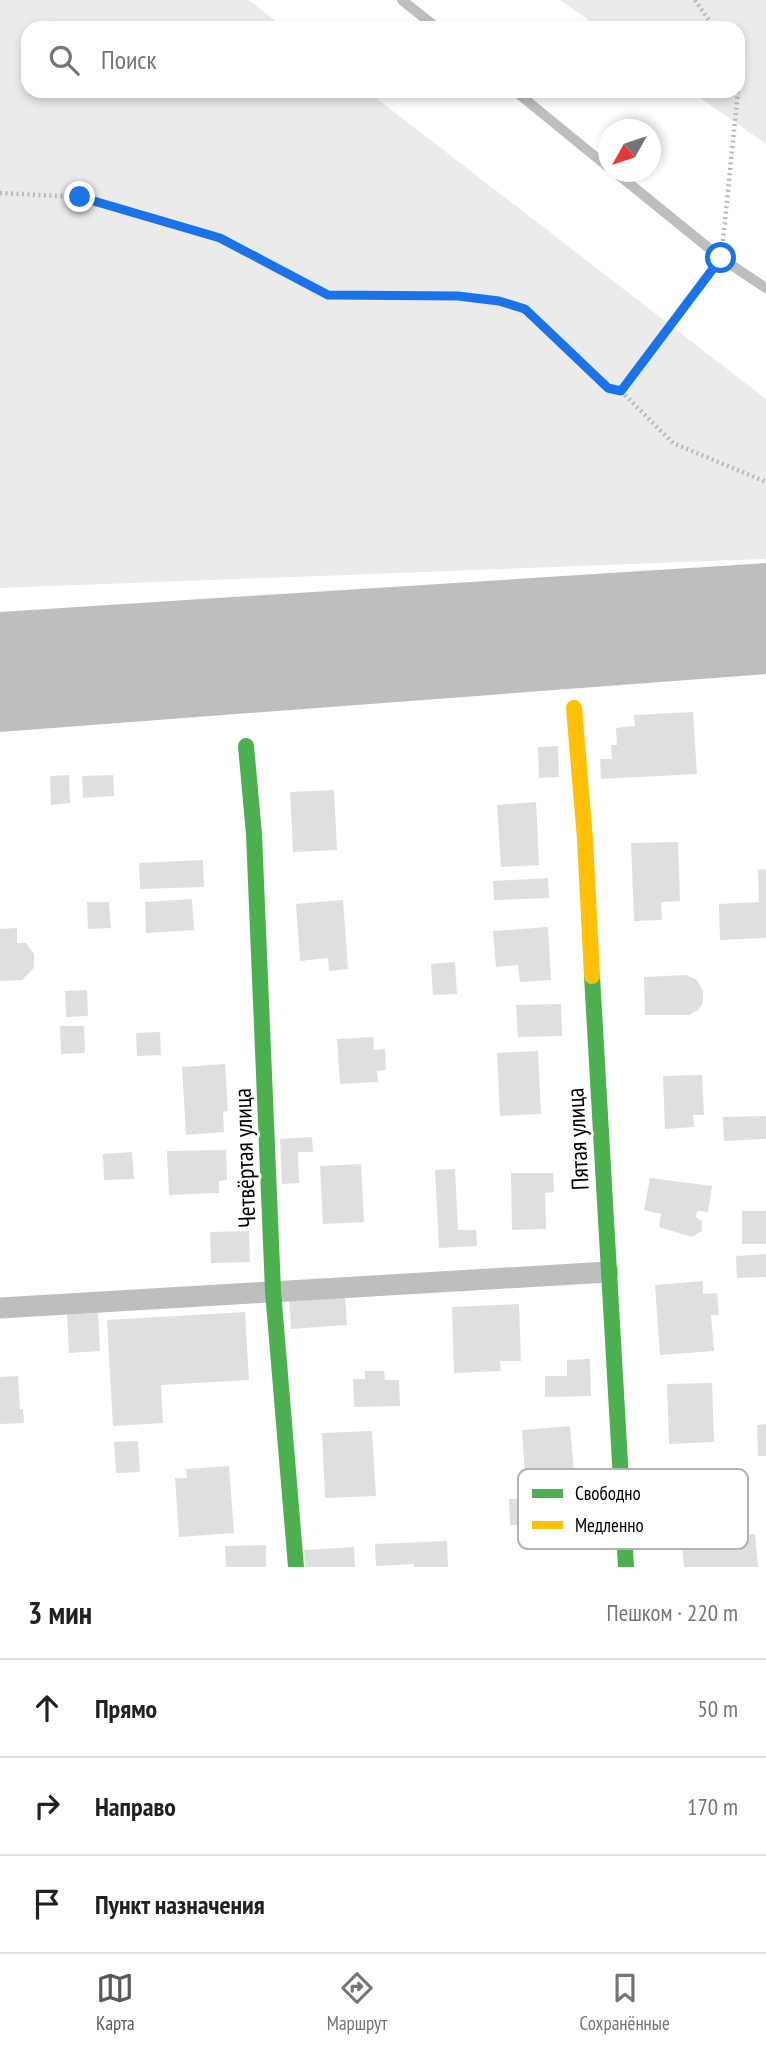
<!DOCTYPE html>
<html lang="ru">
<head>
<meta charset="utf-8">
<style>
  body { margin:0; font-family:"PT Sans Narrow",sans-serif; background:#f2f2f2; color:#202124 }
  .compass { position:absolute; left:598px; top:119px; width:63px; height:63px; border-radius:50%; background:#fff; box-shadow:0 4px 10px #0003; rotate:230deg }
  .stop { position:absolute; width:21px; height:21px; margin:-16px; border:5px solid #1a73e8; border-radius:50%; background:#fff }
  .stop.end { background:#1a73e8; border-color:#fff; box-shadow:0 2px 7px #0008 }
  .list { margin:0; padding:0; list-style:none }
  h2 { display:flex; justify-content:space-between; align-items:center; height:91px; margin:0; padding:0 28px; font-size:30px }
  h2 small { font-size:23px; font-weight:400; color:#757577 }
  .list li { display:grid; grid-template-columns:46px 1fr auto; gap:21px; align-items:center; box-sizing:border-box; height:98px; padding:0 28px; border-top:2px solid #e0e0e0 }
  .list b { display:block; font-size:26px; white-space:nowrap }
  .list em { font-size:23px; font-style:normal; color:#757577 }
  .icon { flex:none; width:38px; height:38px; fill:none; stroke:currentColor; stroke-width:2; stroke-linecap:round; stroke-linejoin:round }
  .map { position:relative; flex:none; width:766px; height:1567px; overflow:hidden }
  .search { position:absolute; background:#fff; box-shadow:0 4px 10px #0003; left:21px; right:21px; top:21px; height:77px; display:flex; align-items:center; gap:18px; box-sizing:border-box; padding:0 24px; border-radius:21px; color:#757577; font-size:26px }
  .sheet { height:385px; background:#fff }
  nav { display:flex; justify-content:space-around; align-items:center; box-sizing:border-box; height:98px; border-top:2px solid #e0e0e0; background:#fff; font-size:19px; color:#757577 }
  nav a { display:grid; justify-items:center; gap:4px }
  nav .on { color:#595959 }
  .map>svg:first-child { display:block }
  .green { fill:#ebebeb }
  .water { fill:#bebebe }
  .building { fill:#dfdfdf }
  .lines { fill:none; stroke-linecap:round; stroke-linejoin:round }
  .path { stroke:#b9b9b9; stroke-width:4.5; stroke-dasharray:2 3.5; stroke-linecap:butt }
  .lane { stroke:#bebebe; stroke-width:10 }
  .street { stroke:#bebebe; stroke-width:21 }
  .fast { stroke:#4caf50; stroke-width:16 }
  .slow { stroke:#ffc107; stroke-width:16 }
  .route { stroke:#1a73e8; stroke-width:9 }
  .labels { text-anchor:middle; stroke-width:6; stroke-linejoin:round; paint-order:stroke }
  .street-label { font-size:24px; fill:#000; stroke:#fff }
  .key { fill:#fff; stroke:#b2b2b2; stroke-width:2 }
  .key-label { font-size:19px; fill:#000 }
</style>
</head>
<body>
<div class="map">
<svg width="766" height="1567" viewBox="0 0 766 1567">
  <rect width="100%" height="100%" fill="#fff"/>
  <!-- green -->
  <g class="green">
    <path d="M 0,0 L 249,0 L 285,28 L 28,28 L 28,91 L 367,91 L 766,399 L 766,559 L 0,588 Z"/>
    <path d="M 560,0 L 766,0 L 766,144 L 690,91 L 738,91 L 738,28 L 600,28 Z"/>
  </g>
  <!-- water -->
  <path class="water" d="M 766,563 L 766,674 L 0,732 L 0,612 Z"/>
  <!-- building -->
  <g class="building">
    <path d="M 693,712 L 697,774 L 601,779 L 600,759 L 612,759 L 611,745 L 617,745 L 616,728 L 635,726 L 634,715 Z"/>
    <path d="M 558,746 L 559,777 L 539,778 L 538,747 Z"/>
    <path d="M 69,775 L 70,803 L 51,805 L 50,776 Z"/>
    <path d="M 113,775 L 114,796 L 83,798 L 82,776 Z"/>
    <path d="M 334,790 L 337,850 L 293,852 L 290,792 Z"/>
    <path d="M 536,802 L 539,865 L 501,867 L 497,805 Z"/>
    <path d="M 678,842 L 680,901 L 661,902 L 662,920 L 634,921 L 631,843 Z"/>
    <path d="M 203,860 L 204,887 L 140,889 L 139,863 Z"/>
    <path d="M 766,869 L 766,938 L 720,940 L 719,904 L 759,902 L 758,870 Z"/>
    <path d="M 548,878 L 549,898 L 494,900 L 493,881 Z"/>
    <path d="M 192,899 L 194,930 L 146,933 L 145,902 Z"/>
    <path d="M 343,900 L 348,969 L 329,971 L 328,958 L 300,961 L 296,904 Z"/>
    <path d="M 87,902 L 109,902 L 111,928 L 88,929 Z"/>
    <path d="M 548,927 L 551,980 L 520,982 L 518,965 L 496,967 L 493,931 Z"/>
    <path d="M 17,928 L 17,943 L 26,943 L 34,954 L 34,968 L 22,980 L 0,981 L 0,929 Z"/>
    <path d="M 455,962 L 457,994 L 433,995 L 431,964 Z"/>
    <path d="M 686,975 L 697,980 L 703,991 L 703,1003 L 698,1010 L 689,1015 L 645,1015 L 644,977 Z"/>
    <path d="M 87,990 L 88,1016 L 66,1017 L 65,991 Z"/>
    <path d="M 561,1004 L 562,1036 L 518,1037 L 516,1005 Z"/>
    <path d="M 60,1026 L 84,1026 L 85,1053 L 61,1054 Z"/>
    <path d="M 160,1032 L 161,1055 L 137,1056 L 136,1033 Z"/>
    <path d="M 373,1037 L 374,1050 L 385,1049 L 386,1070 L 377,1071 L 378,1082 L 340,1084 L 337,1039 Z"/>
    <path d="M 538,1051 L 541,1114 L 500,1116 L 497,1053 Z"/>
    <path d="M 225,1064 L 228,1111 L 223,1112 L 224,1132 L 186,1135 L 182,1067 Z"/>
    <path d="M 702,1075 L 704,1115 L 693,1115 L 694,1127 L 665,1129 L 663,1076 Z"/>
    <path d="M 766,1116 L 766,1139 L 724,1141 L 723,1117 Z"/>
    <path d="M 312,1137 L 313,1152 L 298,1152 L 299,1183 L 282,1184 L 280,1139 Z"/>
    <path d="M 226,1150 L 227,1180 L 219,1181 L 219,1193 L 169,1195 L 167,1151 Z"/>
    <path d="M 132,1152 L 134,1179 L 104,1180 L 103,1154 Z"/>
    <path d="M 361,1164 L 364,1222 L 323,1224 L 320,1166 Z"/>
    <path d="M 455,1169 L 458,1230 L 476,1230 L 477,1246 L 439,1248 L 435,1170 Z"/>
    <path d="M 511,1173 L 553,1173 L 554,1192 L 545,1193 L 546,1229 L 512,1230 Z"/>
    <path d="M 650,1178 L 712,1186 L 708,1212 L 697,1211 L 696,1217 L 702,1221 L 702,1231 L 692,1237 L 659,1227 L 661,1214 L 644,1210 Z"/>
    <rect x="742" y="1211" width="24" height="33"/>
    <path d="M 249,1231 L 250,1262 L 211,1263 L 210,1232 Z"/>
    <path d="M 766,1254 L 766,1277 L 737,1278 L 736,1256 Z"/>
    <path d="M 703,1281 L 703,1294 L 717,1293 L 719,1315 L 711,1315 L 714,1351 L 660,1355 L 655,1285 Z"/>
    <path d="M 345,1297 L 347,1325 L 291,1329 L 289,1301 Z"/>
    <path d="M 519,1304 L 521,1361 L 500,1361 L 501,1371 L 454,1373 L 452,1307 Z"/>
    <path d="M 245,1312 L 249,1380 L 161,1385 L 163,1423 L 113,1426 L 107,1320 Z"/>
    <path d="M 98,1313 L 100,1351 L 69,1353 L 67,1314 Z"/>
    <path d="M 590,1359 L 591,1396 L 545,1397 L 545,1376 L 567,1376 L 567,1360 Z"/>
    <path d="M 365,1371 L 384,1371 L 385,1380 L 399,1380 L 400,1406 L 354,1407 L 353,1379 L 365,1379 Z"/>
    <path d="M 18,1376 L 20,1409 L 23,1409 L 24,1423 L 0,1424 L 0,1377 Z"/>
    <path d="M 712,1383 L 714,1442 L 669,1444 L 667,1384 Z"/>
    <path d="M 766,1424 L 766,1456 L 758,1456 L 757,1425 Z"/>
    <path d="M 570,1426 L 574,1473 L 525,1477 L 522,1430 Z"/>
    <path d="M 372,1431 L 376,1496 L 325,1498 L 322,1433 Z"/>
    <path d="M 138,1441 L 140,1472 L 116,1473 L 114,1442 Z"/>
    <path d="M 229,1466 L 234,1533 L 179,1537 L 175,1478 L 187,1478 L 186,1469 Z"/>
    <path d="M 570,1497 L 571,1523 L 510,1525 L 509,1499 Z"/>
    <path d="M 733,1519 L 735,1536 L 755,1534 L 758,1567 L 684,1567 L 680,1527 L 701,1525 L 701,1522 Z"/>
    <path d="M 447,1541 L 448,1567 L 414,1567 L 414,1564 L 376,1566 L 375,1544 Z"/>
    <path d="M 266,1545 L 266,1567 L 226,1567 L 225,1546 Z"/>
    <path d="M 354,1547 L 355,1567 L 305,1567 L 304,1550 Z"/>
  </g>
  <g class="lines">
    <!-- path -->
    <g class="path">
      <path d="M 695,0 L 714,28"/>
      <path d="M 738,64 L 740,67 L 738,87"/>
      <path d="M 0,193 L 80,197 L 220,238 L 328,295 L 458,296 L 499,301 L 525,309 L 608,388 L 621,391 L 711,271"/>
      <path d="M 723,241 L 738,91"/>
      <path d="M 621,391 L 673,443 L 766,482"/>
    </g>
    <!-- lane -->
    <g class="lane">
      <path d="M 402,0 L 437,28"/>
      <path d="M 515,91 L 608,167"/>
      <path d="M 615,172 L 721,258 L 766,288"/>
    </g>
    <!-- street -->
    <path class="street" d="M 0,1308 L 608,1272"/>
    <!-- fast -->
    <g class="fast">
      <path d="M 246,746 L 254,834 L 273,1291 L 296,1567"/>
      <path d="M 592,976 L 626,1567"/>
    </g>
    <!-- slow -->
    <path class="slow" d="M 574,708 L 585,839 L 592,976"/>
  </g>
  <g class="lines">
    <!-- route -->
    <path class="route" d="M 80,197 L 220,238 L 328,295 L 458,296 L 499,301 L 525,309 L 608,388 L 621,391 L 721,258"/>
  </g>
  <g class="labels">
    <!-- street labels -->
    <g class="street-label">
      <text transform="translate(578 1139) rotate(-93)" y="8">Пятая улица</text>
      <text transform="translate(245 1158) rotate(-92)" y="8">Четвёртая улица</text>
    </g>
  </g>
  <!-- legend -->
  <rect x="518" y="1469" width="230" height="80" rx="10" class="key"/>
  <rect x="532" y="1489" width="31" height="9" fill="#4caf50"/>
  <rect x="532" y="1521" width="31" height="8" fill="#ffc107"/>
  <g class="key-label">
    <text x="575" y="1500">Свободно</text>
    <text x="575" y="1532">Медленно</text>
  </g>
</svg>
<svg class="compass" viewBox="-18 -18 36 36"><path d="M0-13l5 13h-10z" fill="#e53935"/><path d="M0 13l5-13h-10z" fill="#757577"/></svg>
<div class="stop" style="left:721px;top:258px"></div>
<div class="stop end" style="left:80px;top:197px"></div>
<div class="search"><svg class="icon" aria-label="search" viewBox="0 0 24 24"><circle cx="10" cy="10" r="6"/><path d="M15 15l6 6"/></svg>Поиск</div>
</div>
<section class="sheet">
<h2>3 мин<small>Пешком · 220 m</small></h2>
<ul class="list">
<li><svg class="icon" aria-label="ahead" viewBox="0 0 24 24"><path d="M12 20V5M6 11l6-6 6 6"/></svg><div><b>Прямо</b></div><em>50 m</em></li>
<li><svg class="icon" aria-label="right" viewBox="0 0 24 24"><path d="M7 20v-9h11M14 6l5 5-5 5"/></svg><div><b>Направо</b></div><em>170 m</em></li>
<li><svg class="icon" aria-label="arrive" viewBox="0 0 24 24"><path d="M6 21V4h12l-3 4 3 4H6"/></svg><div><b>Пункт назначения</b></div></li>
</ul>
</section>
<nav>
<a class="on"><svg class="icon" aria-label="map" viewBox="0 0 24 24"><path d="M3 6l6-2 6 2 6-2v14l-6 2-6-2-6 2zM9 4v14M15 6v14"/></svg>Карта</a>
<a><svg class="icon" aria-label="directions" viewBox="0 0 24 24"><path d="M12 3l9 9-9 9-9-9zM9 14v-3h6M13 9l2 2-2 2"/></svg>Маршрут</a>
<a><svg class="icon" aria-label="saved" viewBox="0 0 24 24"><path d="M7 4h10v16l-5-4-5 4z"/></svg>Сохранённые</a>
</nav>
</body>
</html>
